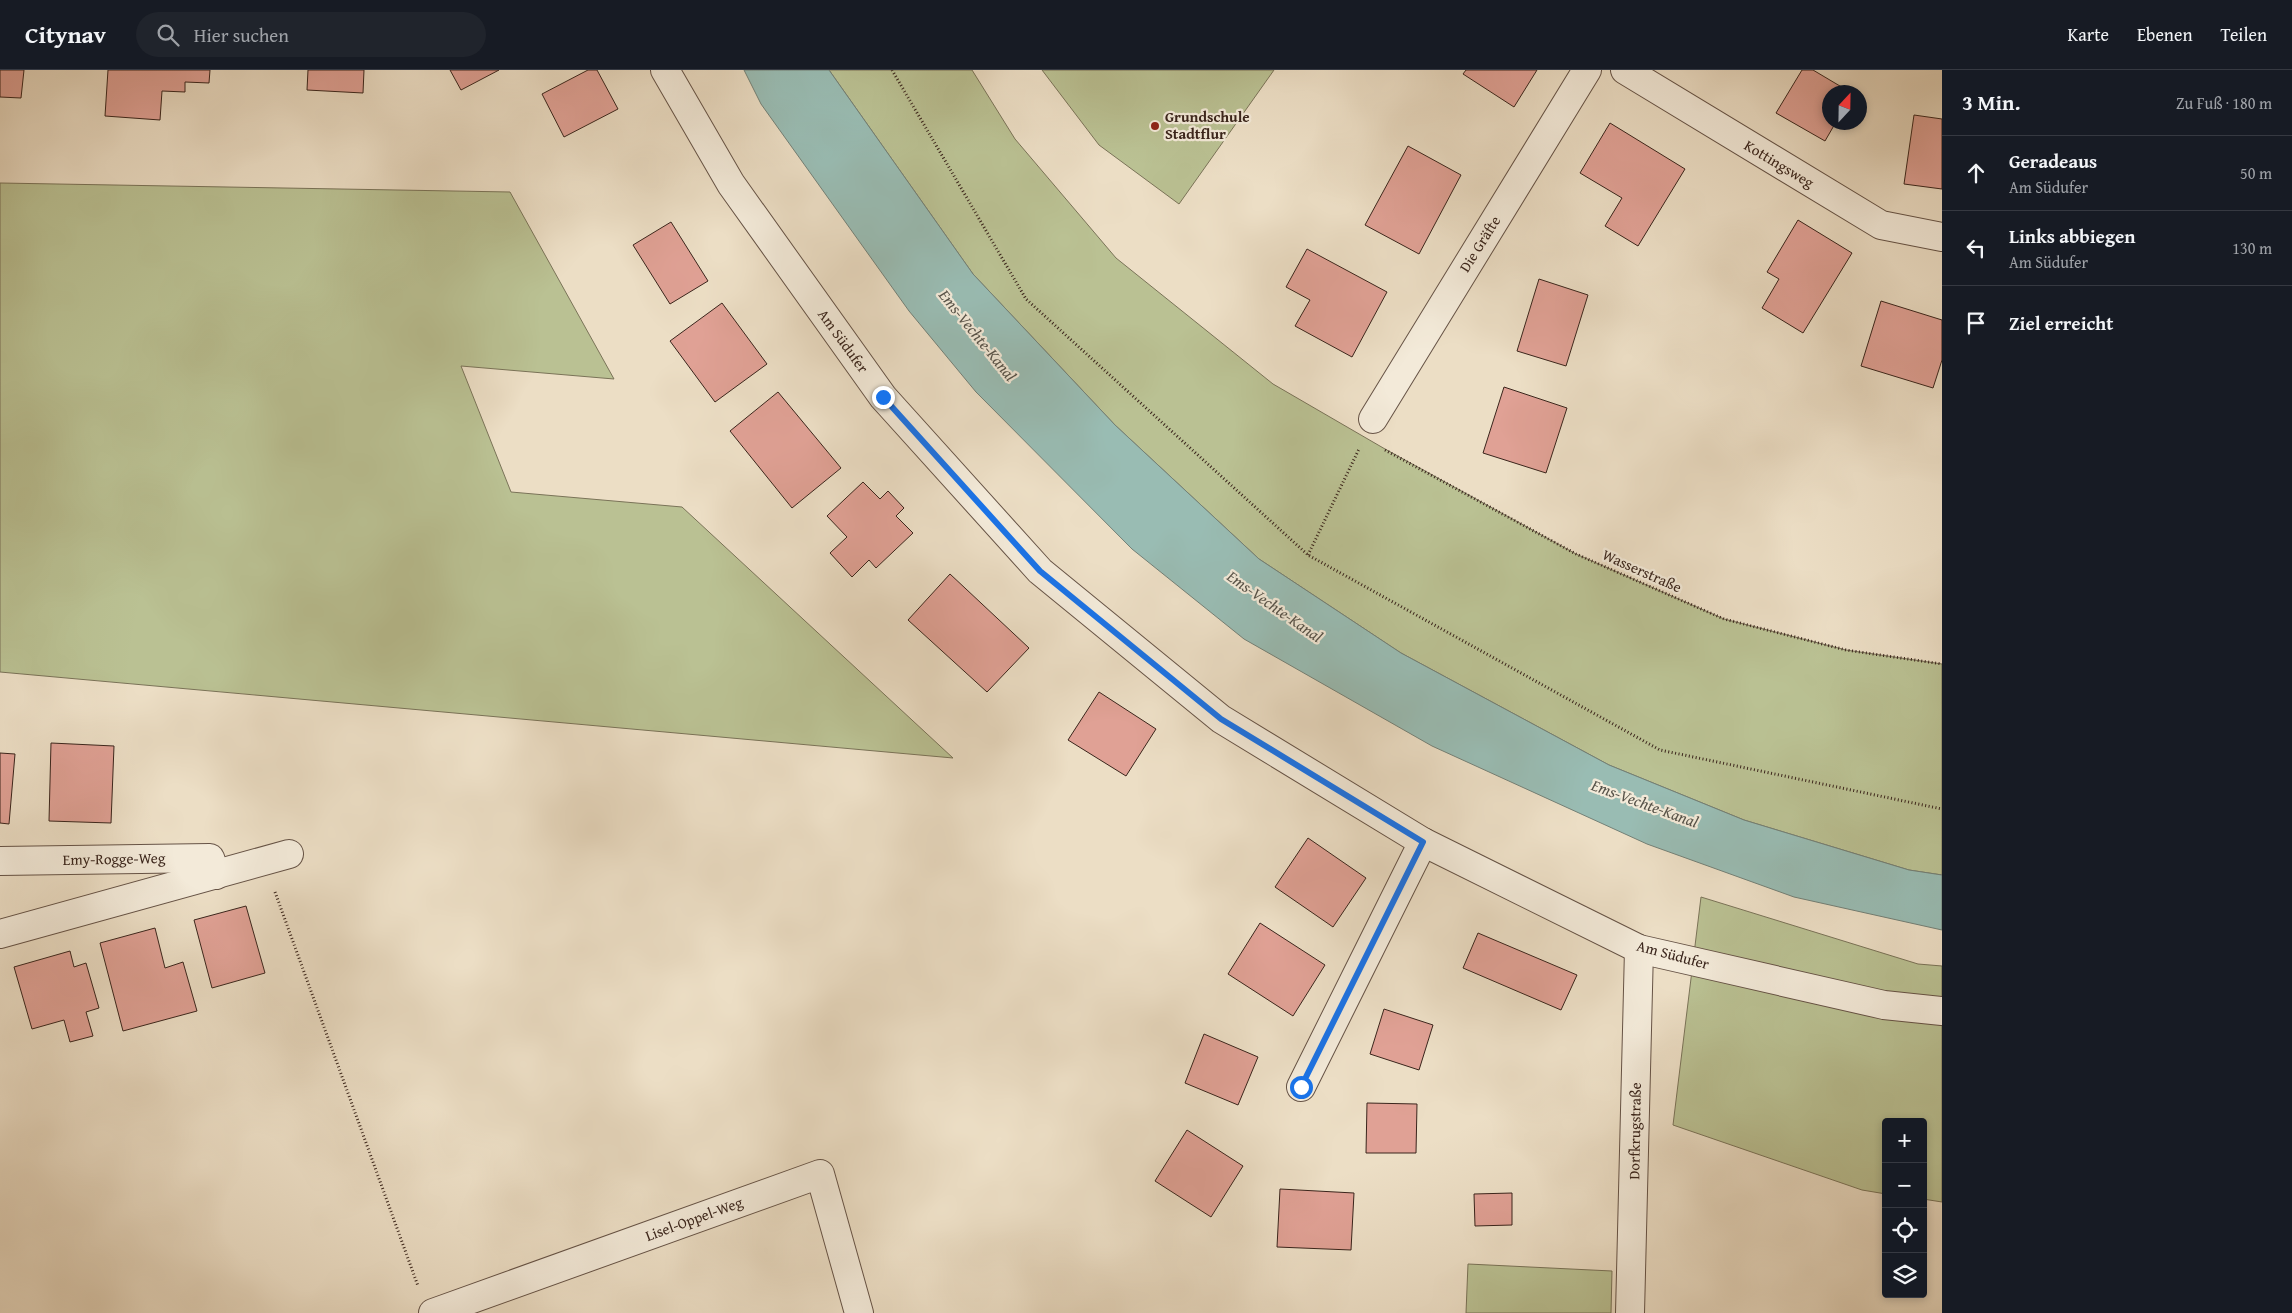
<!DOCTYPE html>
<html lang="de">
<head>
<meta charset="utf-8">
<style>
  body { margin:0; font-family:"Gentium Book Plus",serif; background:#20242c; color:#f1f3f6 }
  .controls { position:absolute; right:15px; bottom:15px; display:grid; overflow:hidden; border-radius:5px; box-shadow:0 2px 8px #0003 }
  .controls button { width:45px; height:45px; display:grid; place-items:center; padding:0; border:0; border-bottom:1px solid #363941; background:#171b24; color:#f1f3f6; font:25px sans-serif }
  .compass { position:absolute; left:1822px; top:15px; width:45px; height:45px; border-radius:50%; background:#171b24; box-shadow:0 2px 8px #0003; rotate:22deg }
  .stop { position:absolute; width:15px; height:15px; margin:-11px; border:4px solid #1a73e8; border-radius:50%; background:#fff }
  .stop.end { background:#1a73e8; border-color:#fff; box-shadow:0 1px 5px #0008 }
  .list { margin:0; padding:0; list-style:none }
  h2 { display:flex; justify-content:space-between; align-items:center; height:65px; margin:0; padding:0 20px; font-size:21px }
  h2 small { font-size:16px; font-weight:400; color:#9ea1a6 }
  .list li { display:grid; grid-template-columns:32px 1fr auto; gap:15px; align-items:center; box-sizing:border-box; height:75px; padding:0 20px; border-top:1px solid #363941 }
  .list b { display:block; font-size:19px; white-space:nowrap }
  .list p { margin:0; font-size:16px; white-space:nowrap; color:#9ea1a6 }
  .list em { font-size:16px; font-style:normal; color:#9ea1a6 }
  .icon { flex:none; width:28px; height:28px; fill:none; stroke:currentColor; stroke-width:2; stroke-linecap:round; stroke-linejoin:round }
  .map { position:relative; flex:none; width:1942px; height:1243px; overflow:hidden }
  header { display:flex; align-items:center; gap:30px; box-sizing:border-box; height:70px; padding:0 25px; background:#171b24; border-bottom:1px solid #363941 }
  header strong { font-size:24px }
  nav { display:flex; gap:28px; margin-inline-start:auto; font-size:18px }
  .search { width:350px; height:45px; background:#20242c; display:flex; align-items:center; gap:12px; box-sizing:border-box; padding:0 18px; border-radius:28px; color:#9ea1a6; font-size:19px }
  main { display:flex }
  aside { flex:1; background:#171b24 }
  .map>svg:first-child { display:block }
  .green { fill:#bac193; stroke:#7a7358 }
  .water { fill:#99bcb3; stroke:#738077 }
  .building { fill:#e0a195; stroke:#3a251c }
  .lines { fill:none; stroke-linecap:round; stroke-linejoin:round }
  .minor-casing { stroke:#665346; stroke-width:30 }
  .path { stroke:#3a251c; stroke-width:3; stroke-dasharray:1 2.5; stroke-linecap:butt }
  .minor { stroke:#f3ead9; stroke-width:28 }
  .route { stroke:#1a73e8; stroke-width:6 }
  .poi-dot { fill:#8f2418; stroke:#f3ead9; stroke-width:2 }
  .labels { text-anchor:middle; stroke-width:4.5; stroke-linejoin:round; paint-order:stroke }
  .poi-label { font-size:15px; font-weight:bold; fill:#3a251c; stroke:#f3ead9; text-anchor:start }
  .street-label { font-size:15px; fill:#3a251c; stroke:#f3ead9 }
  .water-label { font-size:16px; font-style:italic; fill:#565249; stroke:#f3ead9 }
</style>
</head>
<body>
<header>
<strong>Citynav</strong>
<div class="search"><svg class="icon" aria-label="search" viewBox="0 0 24 24"><circle cx="10" cy="10" r="6"/><path d="M15 15l6 6"/></svg>Hier suchen</div>
<nav><a>Karte</a><a>Ebenen</a><a>Teilen</a></nav>
</header>
<main>
<div class="map">
<svg width="1942" height="1243" viewBox="0 0 1942 1243">
  <rect width="100%" height="100%" fill="#ecdec5"/>
  <filter id="stains"><feTurbulence type="fractalNoise" baseFrequency=".004" numOctaves="4"/><feColorMatrix values="0 0 0 0 .2 0 0 0 0 .09 0 0 0 0 .02 0 0 0 .5 -.17"/></filter>
  <radialGradient id="worn" r=".72"><stop offset=".6" stop-color="#630" stop-opacity="0"/><stop offset="1" stop-color="#630" stop-opacity=".3"/></radialGradient>
  <!-- green -->
  <g class="green">
    <path d="M 829,0 L 972,0 L 1015,69 L 1116,188 L 1273,314 L 1385,379 L 1576,484 L 1724,549 L 1846,580 L 1942,594 L 1942,805 L 1909,800 L 1744,750 L 1609,695 L 1401,583 L 1259,489 L 1115,355 L 973,204 Z"/>
    <path d="M 1042,0 L 1274,0 L 1179,134 L 1099,75 Z"/>
    <path d="M 0,113 L 510,122 L 614,309 L 461,296 L 511,422 L 682,437 L 953,688 L 0,602 Z"/>
    <path d="M 1701,827 L 1918,894 L 1942,896 L 1942,1132 L 1923,1129 L 1923,1052 L 1886,1052 L 1886,1124 L 1862,1120 L 1673,1055 Z"/>
    <path d="M 1468,1194 L 1612,1201 L 1611,1243 L 1466,1243 Z"/>
  </g>
  <!-- water -->
  <path class="water" d="M 744,0 L 829,0 L 973,204 L 1115,355 L 1259,489 L 1401,583 L 1609,695 L 1744,750 L 1909,800 L 1942,805 L 1942,860 L 1794,827 L 1647,774 L 1432,676 L 1244,569 L 1132,479 L 976,322 L 909,241 L 761,34 Z"/>
  <!-- building -->
  <g class="building">
    <path d="M 0,0 L 24,0 L 21,28 L 0,27 Z"/>
    <path d="M 108,0 L 210,0 L 209,13 L 185,12 L 185,22 L 162,21 L 160,50 L 105,46 Z"/>
    <path d="M 308,0 L 364,0 L 363,23 L 307,20 Z"/>
    <path d="M 450,0 L 499,0 L 461,20 Z"/>
    <path d="M 588,0 L 597,0 L 618,39 L 564,67 L 542,24 Z"/>
    <path d="M 1466,0 L 1537,0 L 1514,37 L 1463,4 Z"/>
    <path d="M 1802,0 L 1813,0 L 1850,22 L 1830,22 L 1830,52 L 1836,52 L 1825,71 L 1776,43 Z"/>
    <path d="M 1914,45 L 1942,49 L 1942,119 L 1904,114 Z"/>
    <path d="M 1610,53 L 1685,99 L 1638,176 L 1605,156 L 1622,128 L 1580,103 Z"/>
    <path d="M 1408,76 L 1461,105 L 1419,184 L 1365,155 Z"/>
    <path d="M 1798,150 L 1852,183 L 1803,263 L 1762,238 L 1779,209 L 1767,202 Z"/>
    <path d="M 671,152 L 708,211 L 670,234 L 633,175 Z"/>
    <path d="M 1307,179 L 1387,222 L 1352,287 L 1295,256 L 1310,230 L 1286,217 Z"/>
    <path d="M 1539,209 L 1588,225 L 1566,296 L 1517,281 Z"/>
    <path d="M 1881,231 L 1942,250 L 1942,290 L 1933,318 L 1861,296 Z"/>
    <path d="M 722,233 L 767,294 L 715,332 L 670,271 Z"/>
    <path d="M 1504,317 L 1567,338 L 1546,403 L 1483,383 Z"/>
    <path d="M 778,322 L 841,398 L 792,438 L 730,361 Z"/>
    <path d="M 863,412 L 880,429 L 888,421 L 904,438 L 896,446 L 913,463 L 876,498 L 869,490 L 852,507 L 830,483 L 847,467 L 827,446 Z"/>
    <path d="M 950,504 L 1029,578 L 987,622 L 908,550 Z"/>
    <path d="M 1099,622 L 1156,659 L 1126,706 L 1068,670 Z"/>
    <path d="M 51,673 L 114,676 L 111,753 L 49,751 Z"/>
    <path d="M 0,683 L 15,684 L 9,754 L 0,753 Z"/>
    <path d="M 1308,768 L 1366,808 L 1333,857 L 1275,817 Z"/>
    <path d="M 246,836 L 265,903 L 212,918 L 194,850 Z"/>
    <path d="M 1260,853 L 1325,895 L 1293,946 L 1228,904 Z"/>
    <path d="M 155,858 L 165,898 L 183,892 L 197,941 L 123,961 L 100,873 Z"/>
    <path d="M 1478,863 L 1577,905 L 1561,940 L 1463,898 Z"/>
    <path d="M 70,881 L 74,897 L 86,893 L 99,938 L 86,942 L 93,966 L 70,972 L 64,950 L 32,959 L 14,897 Z"/>
    <path d="M 1384,939 L 1433,955 L 1419,1000 L 1370,984 Z"/>
    <path d="M 1204,964 L 1258,987 L 1238,1035 L 1185,1013 Z"/>
    <path d="M 1367,1033 L 1417,1034 L 1416,1083 L 1366,1083 Z"/>
    <path d="M 1187,1060 L 1243,1096 L 1211,1147 L 1155,1111 Z"/>
    <path d="M 1280,1119 L 1354,1123 L 1351,1180 L 1277,1177 Z"/>
    <path d="M 1512,1123 L 1512,1155 L 1475,1156 L 1474,1124 Z"/>
  </g>
  <g class="lines">
    <!-- minor casing -->
    <g class="minor-casing">
      <g id="minor">
        <path d="M 665,0 L 731,114 L 883,327 L 1040,501 L 1221,649 L 1423,772 L 1639,879 L 1884,935 L 1942,941"/>
        <path d="M 1625,0 L 1881,155 L 1942,167"/>
        <path d="M 1373,349 L 1587,0"/>
        <path d="M 0,791 L 210,788 L 216,805"/>
        <path d="M 0,864 L 289,784"/>
        <path d="M 1301,1017 L 1423,772"/>
        <path d="M 433,1243 L 820,1104 L 859,1243"/>
        <path d="M 1630,1243 L 1639,879"/>
      </g>
    </g>
    <!-- path -->
    <g class="path">
      <path d="M 892,0 L 1026,229 L 1308,485 L 1660,680 L 1942,739"/>
      <path d="M 1385,380 L 1576,484 L 1724,549 L 1846,580 L 1942,594"/>
      <path d="M 1308,485 L 1359,379"/>
      <path d="M 275,822 L 418,1216"/>
    </g>
    <!-- minor -->
    <use href="#minor" class="minor"/>
  </g>
  <g class="lines">
    <!-- route -->
    <path class="route" d="M 883,327 L 1040,501 L 1221,649 L 1423,772 L 1301,1017"/>
  </g>
  <!-- markers -->
  <circle class="poi-dot" cx="1155" cy="56" r="5"/>
  <g class="labels">
    <!-- poi labels -->
    <g class="poi-label">
      <text x="1165" y="52">Grundschule<tspan x="1165" dy="17">Stadtflur</tspan></text>
    </g>
    <!-- street labels -->
    <g class="street-label">
      <text transform="translate(1779 94) rotate(31)" y="5">Kottingsweg</text>
      <text transform="translate(1480 174) rotate(-58)" y="5">Die Gräfte</text>
      <text transform="translate(843 271) rotate(54)" y="5">Am Südufer</text>
      <text transform="translate(1642 501) rotate(24)" y="5">Wasserstraße</text>
      <text transform="translate(114 789) rotate(-1)" y="5">Emy-Rogge-Weg</text>
      <text transform="translate(1673 885) rotate(15)" y="5">Am Südufer</text>
      <text transform="translate(1635 1061) rotate(-89)" y="5">Dorfkrugstraße</text>
      <text transform="translate(694 1149) rotate(-20)" y="5">Lisel-Oppel-Weg</text>
    </g>
    <!-- water labels -->
    <g class="water-label">
      <text transform="translate(978 265) rotate(51)" y="6">Ems-Vechte-Kanal</text>
      <text transform="translate(1275 536) rotate(35)" y="6">Ems-Vechte-Kanal</text>
      <text transform="translate(1645 733) rotate(20)" y="6">Ems-Vechte-Kanal</text>
    </g>
  </g>
  <rect width="100%" height="100%" filter="url(#stains)"/>
  <rect width="100%" height="100%" fill="url(#worn)"/>
</svg>
<div class="controls">
<button>+</button>
<button>−</button>
<button><svg class="icon" aria-label="locate" viewBox="0 0 24 24"><circle cx="12" cy="12" r="6"/><path d="M12 2v4M12 18v4M2 12h4M18 12h4"/></svg></button>
<button><svg class="icon" aria-label="layers" viewBox="0 0 24 24"><path d="M12 4l9 5-9 5-9-5zM3 14l9 5 9-5"/></svg></button>
</div>
<svg class="compass" viewBox="-18 -18 36 36"><path d="M0-13l5 13h-10z" fill="#e53935"/><path d="M0 13l5-13h-10z" fill="#9ea1a6"/></svg>
<div class="stop" style="left:1301px;top:1017px"></div>
<div class="stop end" style="left:883px;top:327px"></div>
</div>
<aside>
<h2>3 Min.<small>Zu Fuß · 180 m</small></h2>
<ul class="list">
<li><svg class="icon" aria-label="ahead" viewBox="0 0 24 24"><path d="M12 20V5M6 11l6-6 6 6"/></svg><div><b>Geradeaus</b><p>Am Südufer</p></div><em>50 m</em></li>
<li><svg class="icon" aria-label="left" viewBox="0 0 24 24"><path d="M17 20v-9H6M10 6l-5 5 5 5"/></svg><div><b>Links abbiegen</b><p>Am Südufer</p></div><em>130 m</em></li>
<li><svg class="icon" aria-label="arrive" viewBox="0 0 24 24"><path d="M6 21V4h12l-3 4 3 4H6"/></svg><div><b>Ziel erreicht</b></div></li>
</ul>
</aside>
</main>
</body>
</html>
